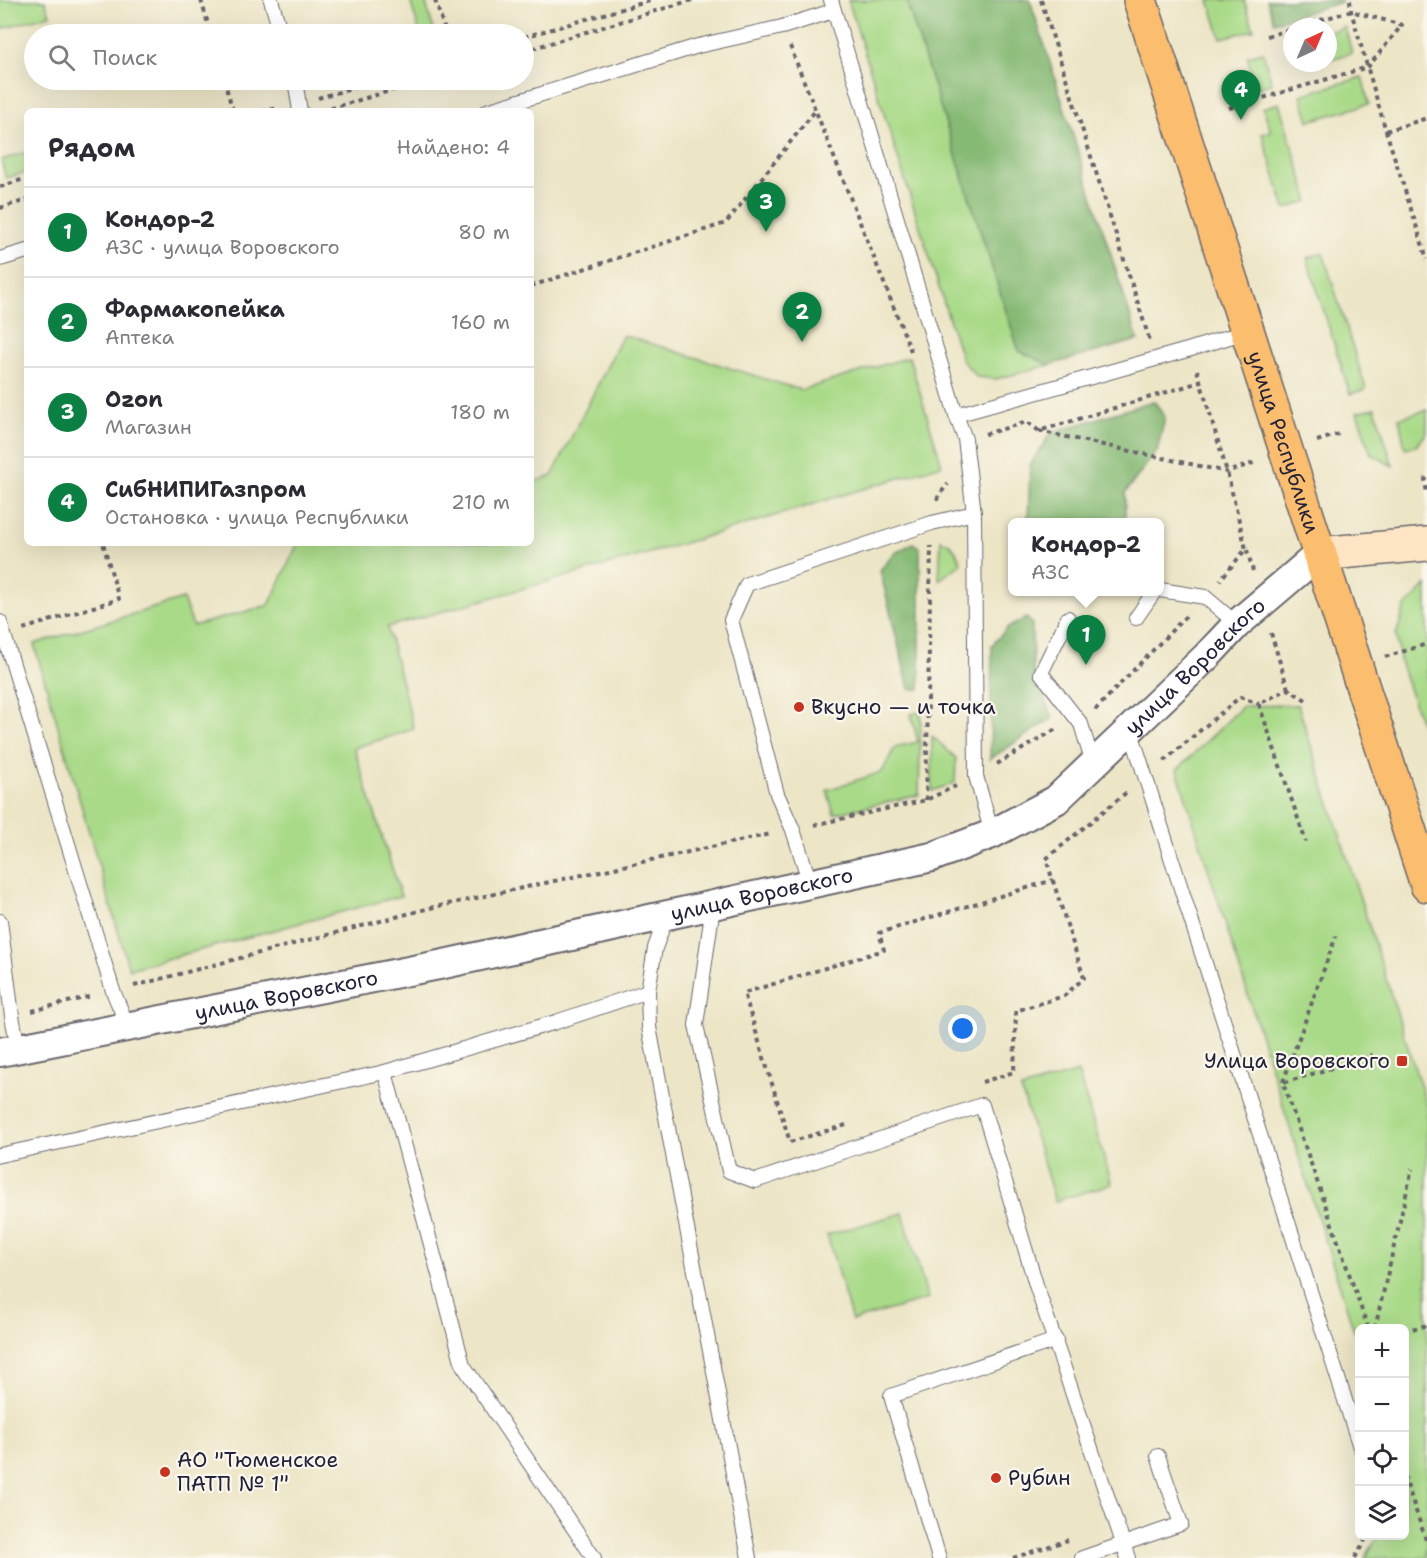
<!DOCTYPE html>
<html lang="ru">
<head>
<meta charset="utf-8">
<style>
  body { margin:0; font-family:"Shantell Sans",sans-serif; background:#f2f2f3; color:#2b2b33 }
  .controls { position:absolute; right:18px; bottom:18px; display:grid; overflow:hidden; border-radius:9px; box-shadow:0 6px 24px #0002 }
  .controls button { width:54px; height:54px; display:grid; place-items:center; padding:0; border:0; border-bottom:2px solid #e1e1e2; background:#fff; color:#2b2b33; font:30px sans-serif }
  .compass { position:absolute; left:1283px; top:18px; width:54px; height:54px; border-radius:50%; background:#fff; box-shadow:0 6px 24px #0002; rotate:44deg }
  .you { position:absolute; left:963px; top:1029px; width:21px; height:21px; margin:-15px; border:4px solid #fff; border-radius:50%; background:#1a73e8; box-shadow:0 0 0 9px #1a73e833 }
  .badge { display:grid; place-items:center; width:39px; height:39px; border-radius:50%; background:#0b8043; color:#fff; font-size:20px; font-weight:700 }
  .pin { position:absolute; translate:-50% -50px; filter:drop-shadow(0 2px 3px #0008) }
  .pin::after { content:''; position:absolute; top:32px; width:21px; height:18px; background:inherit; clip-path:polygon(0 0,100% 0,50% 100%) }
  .popup { position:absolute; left:1008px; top:518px; width:156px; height:78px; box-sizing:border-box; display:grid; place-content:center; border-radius:9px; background:#fff; filter:drop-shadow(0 2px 4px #0005); font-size:20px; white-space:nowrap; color:#7c7c81 }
  .popup b { font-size:22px; color:#2b2b33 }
  .popup::after { content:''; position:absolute; left:50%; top:100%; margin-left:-12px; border:12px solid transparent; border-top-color:#fff }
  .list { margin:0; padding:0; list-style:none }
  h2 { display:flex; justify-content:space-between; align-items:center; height:78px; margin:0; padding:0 24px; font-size:26px }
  h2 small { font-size:20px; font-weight:400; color:#7c7c81 }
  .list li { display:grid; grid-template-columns:39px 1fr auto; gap:18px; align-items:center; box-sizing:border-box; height:90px; padding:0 24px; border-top:2px solid #e1e1e2 }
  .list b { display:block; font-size:22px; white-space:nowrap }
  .list p { margin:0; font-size:20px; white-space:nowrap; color:#7c7c81 }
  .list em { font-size:20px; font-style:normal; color:#7c7c81 }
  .icon { flex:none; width:33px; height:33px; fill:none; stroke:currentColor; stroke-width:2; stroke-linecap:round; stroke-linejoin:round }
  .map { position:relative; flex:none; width:1427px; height:1558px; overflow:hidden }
  .search { position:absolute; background:#fff; box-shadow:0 6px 24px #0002; left:24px; top:24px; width:510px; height:66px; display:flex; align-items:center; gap:15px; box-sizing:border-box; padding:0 21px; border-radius:33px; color:#7c7c81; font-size:22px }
  .panel { position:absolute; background:#fff; box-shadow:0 6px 24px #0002; left:24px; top:108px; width:510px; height:438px; border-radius:9px }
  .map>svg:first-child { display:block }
  .green { fill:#a9da88; stroke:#667e62; stroke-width:1.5 }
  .forest { fill:#86ba74; stroke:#546e58; stroke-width:1.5 }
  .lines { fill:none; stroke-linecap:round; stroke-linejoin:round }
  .lane-casing { stroke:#69666c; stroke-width:16 }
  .street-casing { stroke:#69666c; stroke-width:32 }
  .secondary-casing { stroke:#69666c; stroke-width:36 }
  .primary-casing { stroke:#69666c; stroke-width:36 }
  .path { stroke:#69666c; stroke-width:4; stroke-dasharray:4.5 4.5; stroke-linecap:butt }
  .lane { stroke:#fff; stroke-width:14 }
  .street { stroke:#fff; stroke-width:28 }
  .secondary { stroke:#fde5c5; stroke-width:33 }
  .primary { stroke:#fbbd6e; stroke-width:33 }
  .poi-dot { fill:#c8321e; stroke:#fbf7ec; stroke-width:2 }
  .labels { text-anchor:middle; stroke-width:4.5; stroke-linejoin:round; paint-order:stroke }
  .street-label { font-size:21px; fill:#22223b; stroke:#fbf7ec }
  .poi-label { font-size:21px; fill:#22223b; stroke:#fbf7ec; text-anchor:start }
</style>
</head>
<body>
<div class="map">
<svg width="1427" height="1558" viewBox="0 0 1427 1558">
  <rect width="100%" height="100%" fill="#fbf7ec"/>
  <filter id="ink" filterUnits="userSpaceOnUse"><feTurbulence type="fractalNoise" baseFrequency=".0167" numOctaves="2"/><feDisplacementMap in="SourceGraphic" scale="12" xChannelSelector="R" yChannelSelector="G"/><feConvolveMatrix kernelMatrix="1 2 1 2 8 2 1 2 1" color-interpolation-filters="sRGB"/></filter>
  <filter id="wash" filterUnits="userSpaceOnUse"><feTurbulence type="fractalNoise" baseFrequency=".008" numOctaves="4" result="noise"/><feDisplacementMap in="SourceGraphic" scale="24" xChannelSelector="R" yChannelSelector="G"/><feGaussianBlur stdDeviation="1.35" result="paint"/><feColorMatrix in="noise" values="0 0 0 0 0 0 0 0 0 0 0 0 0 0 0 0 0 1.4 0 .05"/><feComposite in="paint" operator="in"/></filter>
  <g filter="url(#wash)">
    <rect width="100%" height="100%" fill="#ece5c6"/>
    <!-- green -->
    <g class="green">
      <path d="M 0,0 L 45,0 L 50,15 L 0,29 Z"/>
      <path d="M 410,0 L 425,0 L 434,31 L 420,34 Z"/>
      <path d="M 848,0 L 906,0 L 1019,351 L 1050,365 L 996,379 L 977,377 L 962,360 Z"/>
      <path d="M 1209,0 L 1244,0 L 1254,30 L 1221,38 Z"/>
      <path d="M 1345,27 L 1352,53 L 1328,60 L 1328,32 Z"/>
      <path d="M 1263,52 L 1272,84 L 1256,88 L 1247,56 Z"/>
      <path d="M 1362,77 L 1369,104 L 1309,121 L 1301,95 Z"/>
      <path d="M 1279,103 L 1309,201 L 1285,209 L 1262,134 L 1271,131 L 1263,108 Z"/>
      <path d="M 27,152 L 27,172 L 6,178 L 1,160 Z"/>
      <path d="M 1323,253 L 1366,389 L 1350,394 L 1307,258 Z"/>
      <path d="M 623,335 L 801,390 L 909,357 L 942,465 L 692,541 L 387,627 L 414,729 L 354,748 L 401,896 L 129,969 L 34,644 L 183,599 L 193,626 L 269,605 L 298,543 L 531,543 L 531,483 L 552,476 Z"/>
      <path d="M 1375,408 L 1393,466 L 1371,454 L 1357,412 Z"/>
      <path d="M 1427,410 L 1427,433 L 1416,446 L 1405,448 L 1399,418 Z"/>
      <path d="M 941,540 C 953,544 958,552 961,564 L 939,580 Z"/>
      <path d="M 1427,585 L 1427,742 L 1401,664 L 1396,635 L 1405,607 Z"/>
      <path d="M 1298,705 L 1427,1106 L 1427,1558 L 1365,1558 L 1378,1536 L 1404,1536 L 1404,1328 L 1360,1328 L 1359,1347 L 1177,770 L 1243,706 Z"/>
      <path d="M 921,712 L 919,795 L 834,814 L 827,790 L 882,772 L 895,747 L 918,742 L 911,714 Z"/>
      <path d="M 932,736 L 956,758 L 955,783 L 932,791 Z"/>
      <path d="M 1078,1072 L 1112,1184 L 1055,1201 L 1021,1089 Z"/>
      <path d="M 903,1213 L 928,1299 L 852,1321 L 827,1235 Z"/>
    </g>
    <!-- forest -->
    <g class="forest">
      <path d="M 906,0 L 1030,0 L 1138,340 L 1050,365 L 1019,351 Z"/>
      <path d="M 1267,0 L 1341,0 L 1342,2 L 1274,22 Z"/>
      <path d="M 1154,401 L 1165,418 L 1157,451 L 1125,493 L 1125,516 L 1121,522 L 1028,522 L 1030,465 L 1051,433 Z"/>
      <path d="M 913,543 L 920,548 L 920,689 L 909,689 L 880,570 L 895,553 Z"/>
      <path d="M 1026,618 L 1032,623 L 1033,671 L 1053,718 L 990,759 L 992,645 L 1007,628 Z"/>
    </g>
  </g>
  <g filter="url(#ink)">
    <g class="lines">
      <!-- lane casing -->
      <g class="lane-casing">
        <g id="lane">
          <path d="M 271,0 L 281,34"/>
          <path d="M 831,0 L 956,415 L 965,439 L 974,513 L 976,776 L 992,834"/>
          <path d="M 295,80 L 300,111"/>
          <path d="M 487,111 L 698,46 L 782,27 L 833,11"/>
          <path d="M 0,259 L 27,251"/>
          <path d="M 956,415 L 1191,349 L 1248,331"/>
          <path d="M 1160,590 L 1205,597 L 1237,624"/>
          <path d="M 1068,618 L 1041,673 L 1081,724 L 1093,764"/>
          <path d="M 1136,618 L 1154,592"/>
          <path d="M 0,622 L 113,991 L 128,1027"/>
          <path d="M 1130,729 L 1360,1447"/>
          <path d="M 810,883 L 793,830 L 777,794 L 731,620 L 747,584 L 932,523 L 974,513"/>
          <path d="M 713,906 L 696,1025 L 729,1171 L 755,1181 L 982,1105 L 1037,1288 L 1128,1558"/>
          <path d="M 0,921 L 12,1016 L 18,1048"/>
          <path d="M 648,991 L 649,1027 L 749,1558"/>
          <path d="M 385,1072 L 463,1365 L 594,1558"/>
          <path d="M 0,1155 L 385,1072 L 556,1022 L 648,991 L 655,948 L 667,915"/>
          <path d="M 939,1558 L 891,1396 L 1056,1340"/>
          <path d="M 1082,1558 L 1181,1524 L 1158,1456"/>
        </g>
      </g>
      <!-- street casing -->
      <g class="street-casing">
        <g id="street">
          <path id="s1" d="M 0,1052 L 444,964 L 932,857 L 992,834 L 1056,800 L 1207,656 L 1237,624 L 1319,554"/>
        </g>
      </g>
      <!-- secondary casing -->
      <g class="secondary-casing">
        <path id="secondary" d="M 1319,554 L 1427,544"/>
      </g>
      <!-- primary casing -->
      <g class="primary-casing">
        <g id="primary">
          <path id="s2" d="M 1140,0 L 1427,885"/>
        </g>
      </g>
      <!-- path -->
      <g class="path">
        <path d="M 201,0 L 211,34"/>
        <path d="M 435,0 L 446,34"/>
        <path d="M 1041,0 L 1149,338 L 1151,337"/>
        <path d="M 1350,0 L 1351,11 L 1386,131 L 1427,259"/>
        <path d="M 1267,36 L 1292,29"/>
        <path d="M 524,37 L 653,0"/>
        <path d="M 790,46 L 911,351"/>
        <path d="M 524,51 L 692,0"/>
        <path d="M 224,80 L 233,111"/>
        <path d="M 318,98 L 381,80"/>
        <path d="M 1229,108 L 1368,67 L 1402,25 L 1351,11 L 1297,27"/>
        <path d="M 262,111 L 279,108"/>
        <path d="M 322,111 L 427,80"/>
        <path d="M 1386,131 L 1427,118"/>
        <path d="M 0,187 L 27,178"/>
        <path d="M 0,208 L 27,200"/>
        <path d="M 531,286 L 726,223 L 815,111"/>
        <path d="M 1197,370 L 1227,472 L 1246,549 L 1220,580"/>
        <path d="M 1039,431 L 1227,472 L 1256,462"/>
        <path d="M 985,434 L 1027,422 L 1039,431 L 1200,382"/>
        <path d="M 1317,441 L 1339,434"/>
        <path d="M 1427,478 L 1425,480 L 1427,495"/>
        <path d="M 937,500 L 939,495 L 948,484"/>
        <path d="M 1247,550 L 1253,571"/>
        <path d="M 23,629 L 119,599 L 103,543"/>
        <path d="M 1271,633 L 1288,689"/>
        <path d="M 1385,657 L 1427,644"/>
        <path d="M 1306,700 L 1288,689 L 1259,704 L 1306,842"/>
        <path d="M 1095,710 L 1186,616"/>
        <path d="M 1164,761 L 1240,697 L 1259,704"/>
        <path d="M 997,764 L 1058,728"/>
        <path d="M 926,800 L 931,546"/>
        <path d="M 814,825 L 926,800 L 956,786"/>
        <path d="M 134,986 L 430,908 L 771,834"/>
        <path d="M 32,1011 L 92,996"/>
        <path d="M 982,1082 L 1014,1072 L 1016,1011 L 1064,996 L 1084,978 L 1046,859 L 1128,791"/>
        <path d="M 1283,1082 L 1336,936"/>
        <path d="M 846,1125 L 790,1142 L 744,993 L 884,950 L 879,933 L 1053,880"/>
        <path d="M 1368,1328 L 1283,1083 L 1373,1055"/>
        <path d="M 1375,1328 L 1412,1169"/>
        <path d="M 1404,1331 L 1427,1325"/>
        <path d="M 1404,1476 L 1427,1543"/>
        <path d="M 1013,1558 L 1068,1540"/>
        <path d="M 1355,1558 L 1367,1536"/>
      </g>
      <!-- lane -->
      <use href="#lane" class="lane"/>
      <!-- street -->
      <use href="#street" class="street"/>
      <!-- secondary -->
      <use href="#secondary" class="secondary"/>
      <!-- primary -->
      <use href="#primary" class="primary"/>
    </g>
  </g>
  <!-- markers -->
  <g class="poi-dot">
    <circle cx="799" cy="707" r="6"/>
    <rect x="1396" y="1055" width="12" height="12" rx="3"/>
    <circle cx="165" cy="1472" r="6"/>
    <circle cx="996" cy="1478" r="6"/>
  </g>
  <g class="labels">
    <!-- street labels -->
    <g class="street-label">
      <text dy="7" stroke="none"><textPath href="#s2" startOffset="465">улица Республики</textPath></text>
      <text dy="7" stroke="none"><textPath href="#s1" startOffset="1282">улица Воровского</textPath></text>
      <text dy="7" stroke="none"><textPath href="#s1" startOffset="778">улица Воровского</textPath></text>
      <text dy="7" stroke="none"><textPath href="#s1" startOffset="292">улица Воровского</textPath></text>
    </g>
    <!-- poi labels -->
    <g class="poi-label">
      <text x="811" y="714">Вкусно — и точка</text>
      <text x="1390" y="1068" text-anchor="end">Улица Воровского</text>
      <text x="177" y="1467">АО "Тюменское<tspan x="177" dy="24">ПАТП № 1"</tspan></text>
      <text x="1008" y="1485">Рубин</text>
    </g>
  </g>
</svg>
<div class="controls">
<button>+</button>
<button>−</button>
<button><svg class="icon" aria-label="locate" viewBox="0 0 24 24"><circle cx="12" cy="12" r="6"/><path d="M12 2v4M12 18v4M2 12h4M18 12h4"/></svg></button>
<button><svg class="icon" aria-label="layers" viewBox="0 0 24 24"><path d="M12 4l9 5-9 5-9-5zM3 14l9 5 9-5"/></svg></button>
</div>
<svg class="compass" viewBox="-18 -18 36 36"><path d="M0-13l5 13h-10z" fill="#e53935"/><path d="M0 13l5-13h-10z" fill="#7c7c81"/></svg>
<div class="you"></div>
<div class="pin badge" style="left:1086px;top:665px">1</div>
<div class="popup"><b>Кондор-2</b>АЗС</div>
<div class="pin badge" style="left:802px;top:342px">2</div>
<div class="pin badge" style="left:766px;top:232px">3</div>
<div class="pin badge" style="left:1241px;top:120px">4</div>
<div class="search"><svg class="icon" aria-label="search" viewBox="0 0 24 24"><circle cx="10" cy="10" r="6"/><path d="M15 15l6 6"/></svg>Поиск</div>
<section class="panel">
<h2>Рядом<small>Найдено: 4</small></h2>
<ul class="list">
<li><span class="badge">1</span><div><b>Кондор-2</b><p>АЗС · улица Воровского</p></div><em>80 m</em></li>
<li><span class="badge">2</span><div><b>Фармакопейка</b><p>Аптека</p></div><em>160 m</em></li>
<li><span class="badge">3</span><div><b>Ozon</b><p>Магазин</p></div><em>180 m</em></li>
<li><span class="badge">4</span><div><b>СибНИПИГазпром</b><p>Остановка · улица Республики</p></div><em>210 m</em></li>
</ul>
</section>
</div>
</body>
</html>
